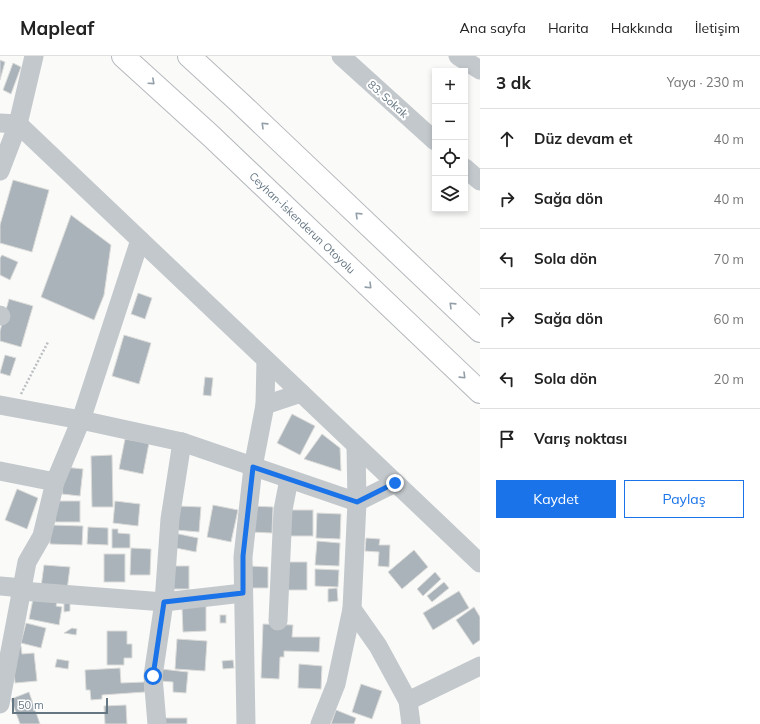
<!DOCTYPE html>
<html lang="tr">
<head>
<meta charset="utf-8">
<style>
  body { margin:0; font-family:Mulish,sans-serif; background:#f6f6f6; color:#222 }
  .controls { position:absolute; right:12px; top:12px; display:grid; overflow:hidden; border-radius:0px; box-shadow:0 2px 6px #0003 }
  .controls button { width:36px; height:36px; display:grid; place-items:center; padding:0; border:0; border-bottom:1px solid #e0e0e0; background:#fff; color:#222; font:20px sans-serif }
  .scale { position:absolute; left:12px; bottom:10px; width:96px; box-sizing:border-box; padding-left:4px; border:2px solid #657683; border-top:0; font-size:11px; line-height:14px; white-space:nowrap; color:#657683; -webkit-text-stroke:3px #fff; paint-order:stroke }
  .stop { position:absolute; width:12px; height:12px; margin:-9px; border:3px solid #1a73e8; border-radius:50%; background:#fff }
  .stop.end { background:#1a73e8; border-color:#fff; box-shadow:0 1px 4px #0008 }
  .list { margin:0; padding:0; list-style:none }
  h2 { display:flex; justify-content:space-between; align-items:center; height:52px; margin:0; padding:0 16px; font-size:17px }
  h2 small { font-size:13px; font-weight:400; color:#767676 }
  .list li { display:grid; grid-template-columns:26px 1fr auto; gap:12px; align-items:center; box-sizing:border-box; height:60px; padding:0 16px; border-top:1px solid #e0e0e0 }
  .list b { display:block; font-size:15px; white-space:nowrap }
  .list em { font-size:13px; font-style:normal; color:#767676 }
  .actions { display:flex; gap:8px; padding:12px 16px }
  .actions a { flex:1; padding:9px 0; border:1px solid #1a73e8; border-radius:0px; text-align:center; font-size:14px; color:#1a73e8 }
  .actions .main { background:#1a73e8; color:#fff }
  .icon { flex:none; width:22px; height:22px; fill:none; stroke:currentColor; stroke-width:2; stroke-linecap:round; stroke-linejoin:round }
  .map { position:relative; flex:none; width:480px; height:668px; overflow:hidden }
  header { display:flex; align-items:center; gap:24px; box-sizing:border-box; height:56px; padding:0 20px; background:#fff; border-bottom:1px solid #e0e0e0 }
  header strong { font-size:19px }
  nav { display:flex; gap:22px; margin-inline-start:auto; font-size:14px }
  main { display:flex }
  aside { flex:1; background:#fff }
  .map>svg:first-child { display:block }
  .building { fill:#aab3b9; stroke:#dcdcda }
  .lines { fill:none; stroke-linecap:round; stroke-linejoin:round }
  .highway-casing { stroke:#b4b9bd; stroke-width:24 }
  .path { stroke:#bbbfc2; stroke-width:2.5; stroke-dasharray:2 2; stroke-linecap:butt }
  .minor { stroke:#c3c8cc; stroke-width:19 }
  .highway { stroke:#fff; stroke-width:22 }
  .oneway { stroke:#939fa8 }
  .route { stroke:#1a73e8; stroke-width:5 }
  .labels { text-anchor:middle; stroke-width:4; stroke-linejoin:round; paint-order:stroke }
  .street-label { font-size:11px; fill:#657683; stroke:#fff }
</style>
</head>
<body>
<header>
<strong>Mapleaf</strong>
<nav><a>Ana sayfa</a><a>Harita</a><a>Hakkında</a><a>İletişim</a></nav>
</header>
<main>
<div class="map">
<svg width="480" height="668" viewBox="0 0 480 668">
  <rect width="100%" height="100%" fill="#fafaf8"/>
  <!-- building -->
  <g class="building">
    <path d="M 0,4 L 5,6 L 0,24 Z"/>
    <path d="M 13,7 L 21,11 L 11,38 L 3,34 Z"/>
    <path d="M 13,124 L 49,134 L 32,196 L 0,187 L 0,169 Z"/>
    <path d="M 71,159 L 111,189 L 104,239 L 94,264 L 41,241 Z"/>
    <path d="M 2,199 L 18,206 L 10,224 L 0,219 L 0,202 Z"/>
    <path d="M 138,237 L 152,242 L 145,263 L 131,258 Z"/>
    <path d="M 9,243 L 33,250 L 21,291 L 0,285 L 0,275 Z"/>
    <path d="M 124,279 L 151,287 L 139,328 L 112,320 Z"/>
    <path d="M 5,299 L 16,302 L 10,320 L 0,317 Z"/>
    <path d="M 205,321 L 213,322 L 211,340 L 203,339 Z"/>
    <path d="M 292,358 L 315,370 L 300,399 L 277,387 Z"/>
    <path d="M 322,378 L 340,392 L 341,415 L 304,403 Z"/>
    <path d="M 125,383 L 149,387 L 143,418 L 119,413 Z"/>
    <path d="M 112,399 L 113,451 L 92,451 L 91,400 Z"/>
    <path d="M 64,411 L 83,413 L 80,440 L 62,438 Z"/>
    <path d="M 17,433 L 38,442 L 27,473 L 5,464 Z"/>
    <rect x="55" y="445" width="25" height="21"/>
    <path d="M 115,445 L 140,448 L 138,470 L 113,467 Z"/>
    <path d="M 213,449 L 238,454 L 231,486 L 207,481 Z"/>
    <path d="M 178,450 L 201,451 L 199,476 L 176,474 Z"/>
    <path d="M 252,450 L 273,451 L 272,477 L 251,476 Z"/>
    <rect x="285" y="454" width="28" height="26"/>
    <path d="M 317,457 L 341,458 L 340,483 L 316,482 Z"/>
    <path d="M 50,469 L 83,470 L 82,489 L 50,488 Z"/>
    <path d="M 88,471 L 108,472 L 108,489 L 87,488 Z"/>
    <path d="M 112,473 L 118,473 L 118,477 L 130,478 L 130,492 L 112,492 Z"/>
    <path d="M 174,477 L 198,482 L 196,496 L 171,491 Z"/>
    <path d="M 366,482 L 380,483 L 379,489 L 390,489 L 389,511 L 378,510 L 379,496 L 365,495 Z"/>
    <path d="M 317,485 L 340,487 L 339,510 L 315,509 Z"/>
    <path d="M 131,492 L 151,493 L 150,519 L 130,519 Z"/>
    <path d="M 414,494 L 428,511 L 402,533 L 388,516 Z"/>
    <rect x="104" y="498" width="21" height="28"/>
    <path d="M 284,506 L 307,506 L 307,534 L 285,534 Z"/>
    <path d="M 44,509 L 70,511 L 67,534 L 41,531 Z"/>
    <rect x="168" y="510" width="21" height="23"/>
    <path d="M 249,510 L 268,511 L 268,532 L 249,532 Z"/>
    <path d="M 315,513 L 339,514 L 338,531 L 315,530 Z"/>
    <path d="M 435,516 L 441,523 L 423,540 L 417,533 Z"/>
    <path d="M 444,526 L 449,532 L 432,546 L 427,540 Z"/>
    <path d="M 337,532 L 338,545 L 328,546 L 328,533 Z"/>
    <path d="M 459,535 L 469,552 L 433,574 L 423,557 Z"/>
    <path d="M 34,538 L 58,543 L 56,550 L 62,551 L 59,569 L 29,563 Z"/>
    <path d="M 70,540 L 70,555 L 64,556 L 64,547 Z"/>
    <path d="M 206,550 L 206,575 L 183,576 L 182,551 Z"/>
    <path d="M 474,551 L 480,561 L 480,584 L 473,589 L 456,564 Z"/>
    <rect x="220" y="559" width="6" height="8"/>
    <path d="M 26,567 L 46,572 L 41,592 L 21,587 Z"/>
    <path d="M 263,568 L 293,569 L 292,581 L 320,581 L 319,596 L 284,595 L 284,601 L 280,601 L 279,623 L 261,622 Z"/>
    <path d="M 72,572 L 77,573 L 76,579 L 64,577 Z"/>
    <path d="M 107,575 L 127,575 L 127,588 L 132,588 L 132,602 L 124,602 L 124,609 L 107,609 Z"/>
    <path d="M 177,583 L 207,585 L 205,615 L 175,613 Z"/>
    <path d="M 21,590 L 22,598 L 34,597 L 37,625 L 15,627 L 12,591 Z"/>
    <path d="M 57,603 L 69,605 L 68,613 L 55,611 Z"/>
    <path d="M 233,604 L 234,612 L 223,613 L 222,605 Z"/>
    <path d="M 299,608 L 322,610 L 321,633 L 298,632 Z"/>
    <path d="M 120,612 L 121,627 L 145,626 L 145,636 L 102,639 L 102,643 L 91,644 L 90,634 L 86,634 L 85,614 Z"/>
    <path d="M 161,613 L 188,616 L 186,637 L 173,636 L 173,626 L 160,625 Z"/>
    <path d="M 361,628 L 382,635 L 372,663 L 352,656 Z"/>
    <path d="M 29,636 L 40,668 L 20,668 L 11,643 Z"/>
    <path d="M 126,649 L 127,668 L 105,668 L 104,650 Z"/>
    <path d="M 336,654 L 356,662 L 354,668 L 331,668 Z"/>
    <rect x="160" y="662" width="27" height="6"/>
  </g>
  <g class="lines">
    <!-- highway casing -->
    <g class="highway-casing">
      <g id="highway">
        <path id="s1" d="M 123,0 L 211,80 L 480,336"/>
        <path d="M 189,0 L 239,46 L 480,275"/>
      </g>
    </g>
    <!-- path -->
    <path class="path" d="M 21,338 L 48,286"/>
    <!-- minor -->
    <g class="minor">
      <path d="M 341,0 L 435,85"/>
      <path d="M 458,0 L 480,14"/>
      <path d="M 0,67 L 18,68 L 480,507"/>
      <path d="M 465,112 L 480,125"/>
      <path d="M 0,115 L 18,68 L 34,0"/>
      <path d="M 0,259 L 1,260"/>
      <path d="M 0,349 L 81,364 L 182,386 L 357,446 L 395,427"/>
      <path d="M 265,349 L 301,337"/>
      <path d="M 0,415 L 55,426"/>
      <path d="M 0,530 L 12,531 L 21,535 L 164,546 L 243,537"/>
      <path d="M 352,553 L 378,590 L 408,645 L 411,668"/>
      <path d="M 278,565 L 283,454 L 289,423"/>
      <path d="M 408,645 L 480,610"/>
      <path d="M 0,648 L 27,506 L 42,480 L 55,426 L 81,364 L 140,184"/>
      <path d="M 157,668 L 153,620 L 164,546 L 170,463 L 182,386"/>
      <path d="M 246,668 L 243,501 L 253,411 L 265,349 L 266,304"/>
      <path d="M 320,668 L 336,628 L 352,553 L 357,446 L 356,390"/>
    </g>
    <!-- highway -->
    <use href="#highway" class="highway"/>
  </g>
  <!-- one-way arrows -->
  <defs><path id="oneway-chevron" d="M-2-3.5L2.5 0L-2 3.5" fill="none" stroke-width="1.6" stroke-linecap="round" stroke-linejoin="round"/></defs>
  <g class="oneway">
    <use href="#oneway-chevron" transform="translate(152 26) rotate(42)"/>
    <use href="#oneway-chevron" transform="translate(264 69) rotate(-136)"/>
    <use href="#oneway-chevron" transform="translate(358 159) rotate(-136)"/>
    <use href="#oneway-chevron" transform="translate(369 230) rotate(44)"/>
    <use href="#oneway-chevron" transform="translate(452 249) rotate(-136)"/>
    <use href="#oneway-chevron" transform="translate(463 320) rotate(44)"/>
  </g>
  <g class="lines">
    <!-- route -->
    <path class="route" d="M 153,620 L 164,546 L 243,537 L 243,500 L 253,411 L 357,446 L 395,427"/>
  </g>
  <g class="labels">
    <!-- street labels -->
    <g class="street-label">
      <text transform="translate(388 43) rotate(42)" y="4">83. Sokak</text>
      <text dy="4" stroke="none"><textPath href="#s1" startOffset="245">Ceyhan-İskenderun Otoyolu</textPath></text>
    </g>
  </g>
</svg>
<div class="controls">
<button>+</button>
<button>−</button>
<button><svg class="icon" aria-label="locate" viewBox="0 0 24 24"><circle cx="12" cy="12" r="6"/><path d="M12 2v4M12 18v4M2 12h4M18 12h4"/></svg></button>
<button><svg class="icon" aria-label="layers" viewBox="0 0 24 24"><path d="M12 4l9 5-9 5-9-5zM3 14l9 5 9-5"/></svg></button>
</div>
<div class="scale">50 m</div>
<div class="stop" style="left:153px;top:620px"></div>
<div class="stop end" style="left:395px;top:427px"></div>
</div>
<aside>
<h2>3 dk<small>Yaya · 230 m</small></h2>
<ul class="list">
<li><svg class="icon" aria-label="ahead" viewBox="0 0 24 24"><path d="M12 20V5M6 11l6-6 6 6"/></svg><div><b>Düz devam et</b></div><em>40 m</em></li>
<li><svg class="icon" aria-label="right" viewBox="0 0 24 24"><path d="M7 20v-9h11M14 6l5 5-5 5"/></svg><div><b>Sağa dön</b></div><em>40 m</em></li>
<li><svg class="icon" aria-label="left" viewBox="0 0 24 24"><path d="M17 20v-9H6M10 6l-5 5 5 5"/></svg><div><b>Sola dön</b></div><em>70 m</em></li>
<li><svg class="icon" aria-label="right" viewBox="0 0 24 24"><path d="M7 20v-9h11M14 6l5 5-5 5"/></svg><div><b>Sağa dön</b></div><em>60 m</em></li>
<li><svg class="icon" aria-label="left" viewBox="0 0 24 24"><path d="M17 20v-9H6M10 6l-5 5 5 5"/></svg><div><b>Sola dön</b></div><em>20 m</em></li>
<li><svg class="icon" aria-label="arrive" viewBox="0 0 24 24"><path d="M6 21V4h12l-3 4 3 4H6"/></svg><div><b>Varış noktası</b></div></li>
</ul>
<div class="actions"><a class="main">Kaydet</a><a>Paylaş</a></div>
</aside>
</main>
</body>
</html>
